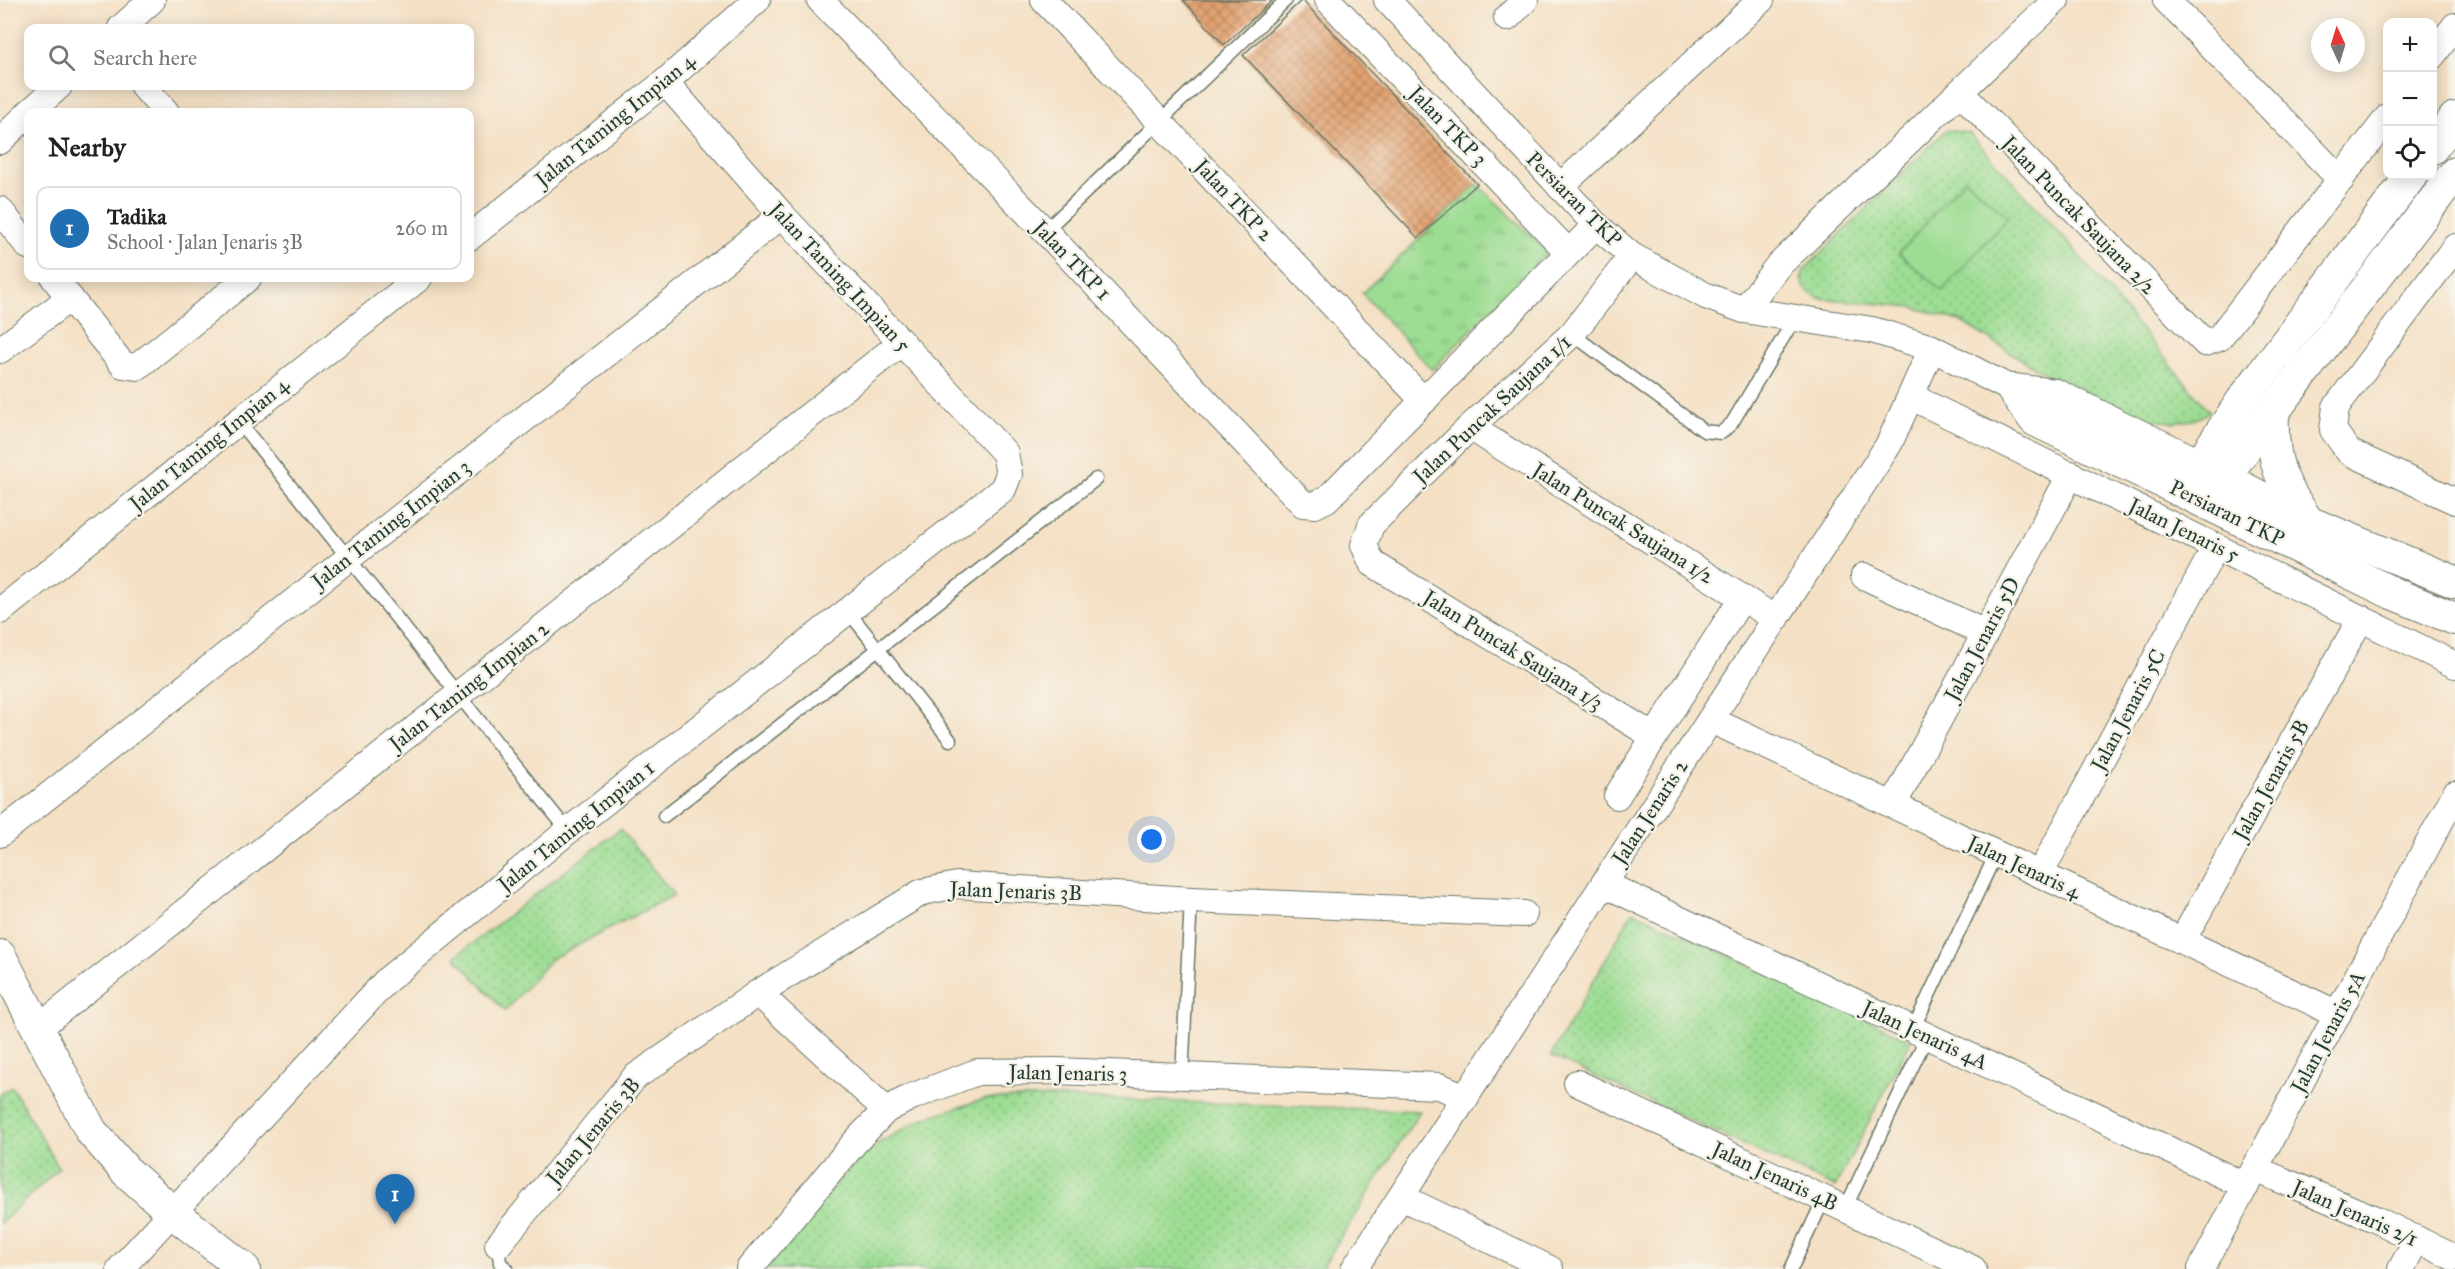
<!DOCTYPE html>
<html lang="en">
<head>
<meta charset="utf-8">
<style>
  body { margin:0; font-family:"IM FELL Great Primer",serif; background:#f6f6f6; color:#222 }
  .controls { position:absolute; right:18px; top:18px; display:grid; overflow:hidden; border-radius:12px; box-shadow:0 3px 15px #0003 }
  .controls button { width:54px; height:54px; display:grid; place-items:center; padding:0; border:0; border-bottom:2px solid #e0e0e0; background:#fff; color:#222; font:30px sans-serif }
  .compass { position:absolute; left:2311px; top:18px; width:54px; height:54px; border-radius:50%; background:#fff; box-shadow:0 3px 15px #0003; rotate:356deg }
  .you { position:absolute; left:1152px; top:840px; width:21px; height:21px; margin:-15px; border:4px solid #fff; border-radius:50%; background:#1a73e8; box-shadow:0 0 0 9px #1a73e833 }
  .badge { display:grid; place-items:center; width:39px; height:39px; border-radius:50%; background:#1f6fb2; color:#fff; font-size:20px; font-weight:700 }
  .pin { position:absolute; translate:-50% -50px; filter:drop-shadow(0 2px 3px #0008) }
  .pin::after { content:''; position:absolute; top:32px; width:21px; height:18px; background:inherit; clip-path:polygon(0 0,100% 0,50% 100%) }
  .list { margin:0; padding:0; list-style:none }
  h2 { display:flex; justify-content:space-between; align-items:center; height:78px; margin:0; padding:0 24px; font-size:26px }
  h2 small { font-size:20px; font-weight:400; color:#767676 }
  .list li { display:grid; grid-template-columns:39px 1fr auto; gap:18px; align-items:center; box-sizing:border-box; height:84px; margin:0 12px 12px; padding:0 12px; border:2px solid #e0e0e0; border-radius:12px }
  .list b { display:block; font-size:22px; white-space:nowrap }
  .list p { margin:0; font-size:20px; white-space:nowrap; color:#767676 }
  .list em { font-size:20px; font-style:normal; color:#767676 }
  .icon { flex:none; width:33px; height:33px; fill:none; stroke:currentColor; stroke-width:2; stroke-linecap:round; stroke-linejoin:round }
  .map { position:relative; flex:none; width:2455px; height:1269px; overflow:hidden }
  .search { position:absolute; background:#fff; box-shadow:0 3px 15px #0003; left:24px; top:24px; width:450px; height:66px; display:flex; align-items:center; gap:15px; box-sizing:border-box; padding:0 21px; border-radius:12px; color:#767676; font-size:22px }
  .panel { position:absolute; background:#fff; box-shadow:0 3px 15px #0003; left:24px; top:108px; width:450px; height:174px; border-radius:12px }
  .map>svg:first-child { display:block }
  .grass { fill:url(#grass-tufts); stroke:#5e8d64; stroke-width:1.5 }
  .park { fill:url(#park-dots); stroke:#5e8d64; stroke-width:1.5 }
  .pitch { fill:#9cdd93; stroke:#5e8d64; stroke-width:1.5 }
  .building { fill:url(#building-cross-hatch) }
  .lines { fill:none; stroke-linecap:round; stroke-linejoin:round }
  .service-casing { stroke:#6a7666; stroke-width:15 }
  .minor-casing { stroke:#6a7666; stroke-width:28 }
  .tertiary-casing { stroke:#6a7666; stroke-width:34 }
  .service { stroke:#fff; stroke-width:12 }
  .minor { stroke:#fff; stroke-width:26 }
  .tertiary { stroke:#fff; stroke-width:32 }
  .labels { text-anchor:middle; stroke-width:4.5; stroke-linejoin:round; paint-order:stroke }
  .street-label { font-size:21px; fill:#1f3d34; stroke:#f7f3e8 }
</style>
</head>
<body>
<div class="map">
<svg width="2455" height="1269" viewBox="0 0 2455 1269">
  <defs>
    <pattern id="grass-tufts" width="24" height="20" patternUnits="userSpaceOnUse" patternTransform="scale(1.5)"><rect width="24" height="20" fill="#9cdd93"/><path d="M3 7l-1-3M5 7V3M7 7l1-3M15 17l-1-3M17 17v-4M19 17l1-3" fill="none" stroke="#7fb479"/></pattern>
    <pattern id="park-dots" width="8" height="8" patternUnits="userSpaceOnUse" patternTransform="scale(1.5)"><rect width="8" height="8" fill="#9cdd93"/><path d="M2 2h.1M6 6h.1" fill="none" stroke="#7fb479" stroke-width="1.8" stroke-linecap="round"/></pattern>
    <pattern id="building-cross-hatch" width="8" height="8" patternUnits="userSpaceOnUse" patternTransform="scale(1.5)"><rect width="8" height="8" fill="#e3a270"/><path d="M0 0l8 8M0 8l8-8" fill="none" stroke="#b7855d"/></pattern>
  </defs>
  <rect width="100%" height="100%" fill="#f7f3e8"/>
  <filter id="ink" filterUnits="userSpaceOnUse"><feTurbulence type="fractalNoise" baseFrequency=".0167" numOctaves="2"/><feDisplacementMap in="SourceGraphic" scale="12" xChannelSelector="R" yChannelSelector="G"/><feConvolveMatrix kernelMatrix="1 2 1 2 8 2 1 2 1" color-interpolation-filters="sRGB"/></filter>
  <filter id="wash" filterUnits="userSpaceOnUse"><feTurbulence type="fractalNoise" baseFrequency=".008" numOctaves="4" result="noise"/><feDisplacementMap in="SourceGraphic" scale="24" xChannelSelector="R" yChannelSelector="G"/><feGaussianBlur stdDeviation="1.35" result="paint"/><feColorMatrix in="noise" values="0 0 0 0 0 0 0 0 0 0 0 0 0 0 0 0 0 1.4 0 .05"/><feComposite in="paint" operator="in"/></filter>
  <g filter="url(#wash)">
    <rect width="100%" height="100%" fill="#f4e0c4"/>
    <!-- grass -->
    <path class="grass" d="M 1477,184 L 1548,252 L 1432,370 L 1362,293 Z"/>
    <!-- park -->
    <g class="park">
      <path d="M 1946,130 L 1969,133 L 2071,246 L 2210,412 L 2194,420 L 2172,422 L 2150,420 L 2047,375 L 1960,321 L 1912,307 L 1818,298 L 1806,290 L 1801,280 L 1804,270 Z"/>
      <path d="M 620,829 L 674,895 L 551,959 L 505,1011 L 455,957 Z"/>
      <path d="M 1633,911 L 1911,1040 L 1835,1187 L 1551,1056 Z"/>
      <path d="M 12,1087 L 59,1168 L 0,1224 L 0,1094 Z"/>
      <path d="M 1055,1097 L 1420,1111 L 1321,1269 L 761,1269 L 866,1150 L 924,1118 L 985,1099 Z"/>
    </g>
    <!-- pitch -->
    <path class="pitch" d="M 1965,179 L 2008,217 L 1942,291 L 1899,253 Z"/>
    <g id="blocks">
      <!-- building -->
      <g class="building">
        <path d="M 1183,0 L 1273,0 L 1224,45 Z"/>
        <path d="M 1302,0 L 1477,184 L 1418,238 L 1243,55 Z"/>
      </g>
    </g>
  </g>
  <g filter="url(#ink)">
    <use href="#blocks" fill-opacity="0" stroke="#6a7666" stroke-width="1.5"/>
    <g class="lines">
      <!-- service casing -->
      <g class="service-casing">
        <g id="service">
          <path d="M 1045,231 L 1286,0"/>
          <path d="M 1572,334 L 1704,431 L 1721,433 L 1732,423 L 1795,318"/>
          <path d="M 238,421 L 568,831"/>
          <path d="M 848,611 L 950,740"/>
          <path d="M 664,816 L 1096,479"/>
          <path d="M 1913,1029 L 1996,854"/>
          <path d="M 1182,1076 L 1191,900"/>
          <path d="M 1845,1209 L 1927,1036"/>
          <path d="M 498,1245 L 500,1263 L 507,1269"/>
          <path d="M 1791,1269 L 1824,1199"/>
        </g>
      </g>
      <!-- minor casing -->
      <g class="minor-casing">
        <g id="minor">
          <path d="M 820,0 L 1045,231 L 1303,504 L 1315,505 L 1327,499 L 1596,225"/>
          <path d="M 1044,0 L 1424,401"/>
          <path d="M 1328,0 L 1568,252"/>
          <path d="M 1387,0 L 1596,225 L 1632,256 L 1706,296 L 1744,310 L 1872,330 L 1932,348 L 2013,390"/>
          <path d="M 2166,0 L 2341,180"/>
          <path d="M 1507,18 L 1525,0"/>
          <path d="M 121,28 L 152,0"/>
          <path d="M 2432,56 L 2455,26"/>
          <path d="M 143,86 L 166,112"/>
          <path d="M 1960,92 L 2205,343 L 2219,338 L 2388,117"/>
          <path d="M 30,112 L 59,86"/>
          <path d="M 0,141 L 28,114"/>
          <path d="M 1560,187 L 1761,0"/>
          <path d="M 0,210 L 28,246"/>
          <path d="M 470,237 L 665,82 L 757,0"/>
          <path d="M 2455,247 L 2336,407 L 2333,430 L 2349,452 L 2455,501"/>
          <path d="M 1632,256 L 1572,334 L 1470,427 L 1371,525 L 1364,545 L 1372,563 L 1653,736"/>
          <path d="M 54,278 L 123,365 L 137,367 L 248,278"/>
          <path d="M 1744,310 L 1777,267 L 2056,0"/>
          <path d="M 0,350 L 70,298"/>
          <path d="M 1912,397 L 2455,665"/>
          <path d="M 1470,427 L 1776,619"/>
          <path d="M 1864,576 L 1985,633"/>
          <path d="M 0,611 L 419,278"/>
          <path d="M 1711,720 L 2338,1014"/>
          <path d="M 1617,796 L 1742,598"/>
          <path d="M 1893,805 L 2071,474"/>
          <path d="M 0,834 L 782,215"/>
          <path d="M 2040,874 L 2216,546"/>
          <path d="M 1604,884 L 2246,1186"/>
          <path d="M 2182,941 L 2361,618"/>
          <path d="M 758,993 L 886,1110"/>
          <path d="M 37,1029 L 901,343"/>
          <path d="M 1577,1083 L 1973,1269"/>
          <path d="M 2255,1169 L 2375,1219 L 2455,1258"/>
          <path d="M 1401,1197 L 1550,1269"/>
          <path d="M 498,1245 L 635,1077 L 758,993 L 922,892 L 957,885 L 1191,900 L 1524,914"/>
          <path d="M 120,1269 L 387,980 L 568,831 L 1003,489 L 1009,474 L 1005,453 L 782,215 L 665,82"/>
          <path d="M 749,1269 L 856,1141 L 886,1110 L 911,1097 L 977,1072 L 1056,1071 L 1439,1086 L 1466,1097"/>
          <path d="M 1354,1269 L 1889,444 L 1932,348"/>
          <path d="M 2201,1269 L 2455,794"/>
          <path d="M 2401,1269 L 2417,1239"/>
        </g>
      </g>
      <!-- tertiary casing -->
      <g class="tertiary-casing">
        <g id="tertiary">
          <path d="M 2432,148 L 2455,118"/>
          <path d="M 2013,390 L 2035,420 L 2392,593 L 2455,619"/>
          <path d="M 2013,390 L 2055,395 L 2199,465 L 2308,522 L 2455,582"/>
          <path d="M 2273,413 C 2271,460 2280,482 2307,520"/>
          <path d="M 2198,485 L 2199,465 L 2242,401 L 2411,176"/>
          <path d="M 2207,490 L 2223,478 L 2455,173"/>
          <path d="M 0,956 L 91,1131 L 126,1171 L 171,1211 L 244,1269"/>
        </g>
      </g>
      <!-- service -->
      <use href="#service" class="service"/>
      <!-- minor -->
      <use href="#minor" class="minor"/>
      <!-- tertiary -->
      <use href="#tertiary" class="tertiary"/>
    </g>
  </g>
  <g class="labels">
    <!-- street labels -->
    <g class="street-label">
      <text transform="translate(615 120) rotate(-39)" y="7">Jalan Taming Impian 4</text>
      <text transform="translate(1448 126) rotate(46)" y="7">Jalan TKP 3</text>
      <text transform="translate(1574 199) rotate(45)" y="7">Persiaran TKP</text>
      <text transform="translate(1234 200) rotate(47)" y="7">Jalan TKP 2</text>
      <text transform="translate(2079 215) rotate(46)" y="7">Jalan Puncak Saujana 2/2</text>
      <text transform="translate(1072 260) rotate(46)" y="7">Jalan TKP 1</text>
      <text transform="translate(840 277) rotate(47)" y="7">Jalan Taming Impian 5</text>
      <text transform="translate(1492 409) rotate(-43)" y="7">Jalan Puncak Saujana 1/1</text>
      <text transform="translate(209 444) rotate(-39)" y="7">Jalan Taming Impian 4</text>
      <text transform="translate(2227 513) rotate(26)" y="7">Persiaran TKP</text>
      <text transform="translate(1623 523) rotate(32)" y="7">Jalan Puncak Saujana 1/2</text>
      <text transform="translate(391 524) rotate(-38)" y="7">Jalan Taming Impian 3</text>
      <text transform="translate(2184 530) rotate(26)" y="7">Jalan Jenaris 5</text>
      <text transform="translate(1982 639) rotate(-62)" y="7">Jalan Jenaris 5D</text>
      <text transform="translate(1513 650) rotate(32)" y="7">Jalan Puncak Saujana 1/3</text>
      <text transform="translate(469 686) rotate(-38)" y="7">Jalan Taming Impian 2</text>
      <text transform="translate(2128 710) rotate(-62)" y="7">Jalan Jenaris 5C</text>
      <text transform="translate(2271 780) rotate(-61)" y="7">Jalan Jenaris 5B</text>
      <text transform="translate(1650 812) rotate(-57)" y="7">Jalan Jenaris 2</text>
      <text transform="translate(576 826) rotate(-39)" y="7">Jalan Taming Impian 1</text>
      <text transform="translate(2024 867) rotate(25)" y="7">Jalan Jenaris 4</text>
      <text transform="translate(1016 891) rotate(2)" y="7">Jalan Jenaris 3B</text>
      <text transform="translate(2328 1032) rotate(-62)" y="7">Jalan Jenaris 5A</text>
      <text transform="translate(1925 1035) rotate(25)" y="7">Jalan Jenaris 4A</text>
      <text transform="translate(1068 1073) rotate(1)" y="7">Jalan Jenaris 3</text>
      <text transform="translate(593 1131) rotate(-50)" y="7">Jalan Jenaris 3B</text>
      <text transform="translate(1775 1176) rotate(25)" y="7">Jalan Jenaris 4B</text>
      <text transform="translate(2355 1213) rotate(24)" y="7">Jalan Jenaris 2/1</text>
    </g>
  </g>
</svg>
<div class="controls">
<button>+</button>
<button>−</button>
<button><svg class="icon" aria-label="locate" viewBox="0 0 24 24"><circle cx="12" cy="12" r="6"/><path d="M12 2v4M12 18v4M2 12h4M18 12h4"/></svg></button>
</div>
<svg class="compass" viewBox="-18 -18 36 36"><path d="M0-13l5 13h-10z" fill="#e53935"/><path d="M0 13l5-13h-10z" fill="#767676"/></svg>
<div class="you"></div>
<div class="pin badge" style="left:395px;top:1224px">1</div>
<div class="search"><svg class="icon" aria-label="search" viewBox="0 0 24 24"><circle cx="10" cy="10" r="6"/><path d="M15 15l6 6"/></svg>Search here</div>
<section class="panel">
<h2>Nearby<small></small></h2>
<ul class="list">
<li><span class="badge">1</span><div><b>Tadika</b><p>School · Jalan Jenaris 3B</p></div><em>260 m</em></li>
</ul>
</section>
</div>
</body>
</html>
